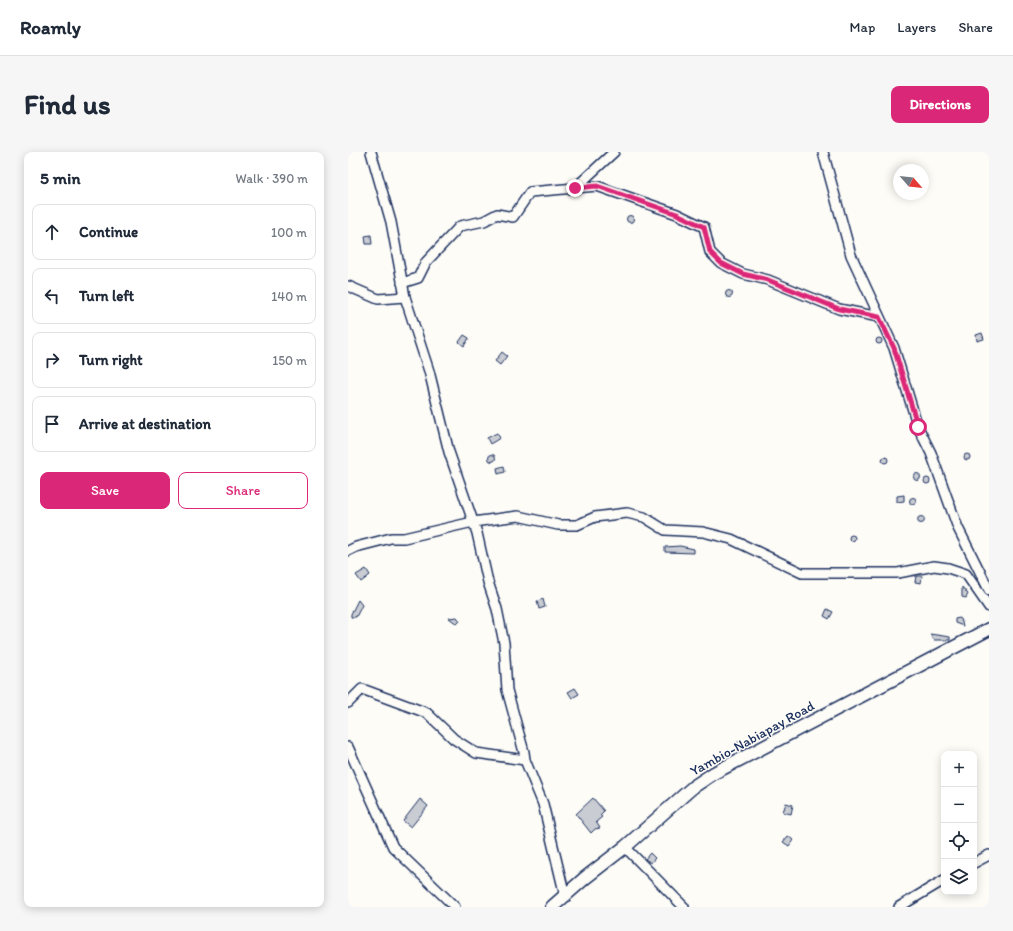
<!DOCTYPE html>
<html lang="en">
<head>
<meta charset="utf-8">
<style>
  body { margin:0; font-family:Itim,sans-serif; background:#f6f6f7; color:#1f2937 }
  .controls { position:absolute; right:12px; bottom:12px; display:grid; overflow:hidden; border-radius:8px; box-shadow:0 2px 10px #0003 }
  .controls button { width:36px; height:36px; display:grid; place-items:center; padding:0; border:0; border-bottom:1px solid #e0e1e3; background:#fff; color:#1f2937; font:20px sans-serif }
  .compass { position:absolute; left:545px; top:12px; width:36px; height:36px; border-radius:50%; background:#fff; box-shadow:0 2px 10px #0003; rotate:118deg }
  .stop { position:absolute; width:12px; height:12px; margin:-9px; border:3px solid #db2777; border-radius:50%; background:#fff }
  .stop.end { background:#db2777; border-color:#fff; box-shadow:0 1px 4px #0008 }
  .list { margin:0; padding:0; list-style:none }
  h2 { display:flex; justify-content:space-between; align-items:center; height:52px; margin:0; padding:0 16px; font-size:17px }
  h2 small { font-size:13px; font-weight:400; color:#747a83 }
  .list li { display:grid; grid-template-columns:26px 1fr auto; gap:12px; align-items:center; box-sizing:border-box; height:56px; margin:0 8px 8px; padding:0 8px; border:1px solid #e0e1e3; border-radius:8px }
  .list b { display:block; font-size:15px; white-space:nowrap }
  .list em { font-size:13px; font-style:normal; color:#747a83 }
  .actions { display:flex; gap:8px; padding:12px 16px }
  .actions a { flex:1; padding:9px 0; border:1px solid #db2777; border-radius:8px; text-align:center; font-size:14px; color:#db2777 }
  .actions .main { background:#db2777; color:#fff }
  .icon { flex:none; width:22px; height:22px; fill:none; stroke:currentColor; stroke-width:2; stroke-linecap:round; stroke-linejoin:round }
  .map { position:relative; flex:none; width:641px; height:755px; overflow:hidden; border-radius:8px }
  header { display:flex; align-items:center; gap:24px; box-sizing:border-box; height:56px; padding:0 20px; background:#fff; border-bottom:1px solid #e0e1e3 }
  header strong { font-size:19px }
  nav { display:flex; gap:22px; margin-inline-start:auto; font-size:14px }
  .intro { display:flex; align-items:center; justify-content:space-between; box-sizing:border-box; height:96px; padding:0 24px }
  h1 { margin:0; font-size:28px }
  .button { padding:10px 18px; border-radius:8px; background:#db2777; color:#fff; font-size:14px; font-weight:700 }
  main { display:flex; gap:24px; padding:0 24px }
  aside { flex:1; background:#fff; border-radius:8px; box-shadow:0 2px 10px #0003 }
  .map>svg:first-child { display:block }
  .building { fill:#c9ccd3; stroke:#1b2f5e }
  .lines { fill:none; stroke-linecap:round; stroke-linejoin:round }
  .minor-casing { stroke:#1b2f5e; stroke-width:12 }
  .secondary-casing { stroke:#1b2f5e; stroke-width:15 }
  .minor { stroke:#fdfcf7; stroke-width:9 }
  .secondary { stroke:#fdfcf7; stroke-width:12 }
  .route { stroke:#db2777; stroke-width:5 }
  .labels { text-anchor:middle; stroke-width:3; stroke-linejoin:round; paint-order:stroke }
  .street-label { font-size:14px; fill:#1b2f5e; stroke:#fdfcf7 }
</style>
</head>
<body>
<header>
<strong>Roamly</strong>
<nav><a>Map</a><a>Layers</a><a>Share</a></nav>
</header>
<div class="intro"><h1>Find us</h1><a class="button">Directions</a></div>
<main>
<aside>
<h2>5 min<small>Walk · 390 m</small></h2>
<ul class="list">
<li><svg class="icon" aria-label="ahead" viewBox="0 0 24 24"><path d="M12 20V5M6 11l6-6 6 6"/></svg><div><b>Continue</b></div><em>100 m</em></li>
<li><svg class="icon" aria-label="left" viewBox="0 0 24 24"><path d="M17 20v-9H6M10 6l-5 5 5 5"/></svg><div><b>Turn left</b></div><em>140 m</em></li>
<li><svg class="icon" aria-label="right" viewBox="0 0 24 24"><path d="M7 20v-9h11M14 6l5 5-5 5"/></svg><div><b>Turn right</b></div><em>150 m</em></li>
<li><svg class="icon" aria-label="arrive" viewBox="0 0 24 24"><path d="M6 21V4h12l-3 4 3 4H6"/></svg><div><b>Arrive at destination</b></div></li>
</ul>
<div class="actions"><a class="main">Save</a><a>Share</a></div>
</aside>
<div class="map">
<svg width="641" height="755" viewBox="0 0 641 755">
  <rect width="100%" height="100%" fill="#fdfcf7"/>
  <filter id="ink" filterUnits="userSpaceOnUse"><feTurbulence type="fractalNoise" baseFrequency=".025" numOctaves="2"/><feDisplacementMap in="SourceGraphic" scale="8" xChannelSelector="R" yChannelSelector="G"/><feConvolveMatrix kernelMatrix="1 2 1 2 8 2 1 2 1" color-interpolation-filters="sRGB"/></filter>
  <g filter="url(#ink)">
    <!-- building -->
    <g class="building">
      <circle cx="282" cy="67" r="3.5"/>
      <path d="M 23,83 L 24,92 L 18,92 L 17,84 Z"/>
      <circle cx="381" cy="142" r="3.5"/>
      <path d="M 634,181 L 636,187 L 629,189 L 628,183 Z"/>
      <path d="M 116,183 L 121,186 L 116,194 L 111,190 Z"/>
      <circle cx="531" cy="189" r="3"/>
      <path d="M 154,200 L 159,204 L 152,213 L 147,209 Z"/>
      <path d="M 149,281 L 152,286 L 142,292 L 139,286 Z"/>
      <circle cx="619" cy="305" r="3"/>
      <circle cx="144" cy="306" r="3.5"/>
      <circle cx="537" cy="308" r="3"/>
      <path d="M 156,314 L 157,320 L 150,322 L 149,316 Z"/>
      <circle cx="569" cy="325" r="3.5"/>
      <circle cx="579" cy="329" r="3"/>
      <path d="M 556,343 L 556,349 L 549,350 L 549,344 Z"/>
      <circle cx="565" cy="349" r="3.5"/>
      <circle cx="573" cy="368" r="3.5"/>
      <circle cx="504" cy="386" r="3"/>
      <path d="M 332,394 L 346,397 L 346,401 L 317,400 L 317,395 Z"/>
      <path d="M 18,417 L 22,423 L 13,430 L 8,423 Z"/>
      <path d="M 568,424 L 574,424 L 573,431 L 567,430 Z"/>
      <path d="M 614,435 L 620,442 L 618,446 L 614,445 Z"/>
      <path d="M 195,447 L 197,455 L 191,457 L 189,449 Z"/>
      <path d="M 10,448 L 14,453 L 8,465 L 3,465 L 3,462 Z"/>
      <path d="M 479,457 L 485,460 L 481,467 L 476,464 Z"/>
      <path d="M 109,465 L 112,469 L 109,472 L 101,466 Z"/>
      <path d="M 611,466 L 613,467 L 615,474 L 607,471 L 607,467 Z"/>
      <path d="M 582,482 L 602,485 L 602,488 L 586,488 Z"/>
      <path d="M 227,536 L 231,542 L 224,546 L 220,540 Z"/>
      <circle cx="392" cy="593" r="3.5"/>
      <path d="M 245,646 L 256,659 L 252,663 L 254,665 L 248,670 L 252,676 L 247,677 L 243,681 L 228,662 Z"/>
      <path d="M 72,647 L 80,654 L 63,675 L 55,669 Z"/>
      <path d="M 438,651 L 445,653 L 443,662 L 435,660 Z"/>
      <path d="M 440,684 L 445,688 L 441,694 L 435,690 Z"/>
      <path d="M 302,701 L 307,706 L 303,711 L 297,707 Z"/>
    </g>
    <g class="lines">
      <!-- minor casing -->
      <g class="minor-casing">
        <g id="minor">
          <path d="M 23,0 L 43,70 L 57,145 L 81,219 L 101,300 L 129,381 L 140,430 L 149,457 L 156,491 L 159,538 L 176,600 L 177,608 L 195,652 L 217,744"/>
          <path d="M 475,0 L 503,103 L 546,196 L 570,275 L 583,301 L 610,376 L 641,438"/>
          <path d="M 227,36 L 249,34 L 329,62 L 356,75 L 362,100 L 373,111 L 395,122 L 420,128 L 491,157 L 531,165"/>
          <path d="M 54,131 L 70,126 L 78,110 L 112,74 L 136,69 L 149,62 L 165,65 L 182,40 L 227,36 L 266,0"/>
          <path d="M 0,134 L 30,147 L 57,145"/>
          <path d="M 0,399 L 8,395 L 43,386 L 56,386 L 125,370 L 170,364 L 210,373 L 229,373 L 247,365 L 279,361 L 296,365 L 317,378 L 355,380 L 383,387 L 454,421 L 550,421 L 586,414 L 600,416 L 618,422 L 641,455"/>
          <path d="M 0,551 L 14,537 L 79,561 L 106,587 L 128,601 L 177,608"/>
          <path d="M 0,595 L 45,695 L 107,755"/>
          <path d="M 277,695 L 336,755"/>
          <path d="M 626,711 L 641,703"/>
          <path d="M 551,755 L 596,728"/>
        </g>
      </g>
      <!-- secondary casing -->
      <g class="secondary-casing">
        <path id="secondary" d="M 204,755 L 237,726 L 277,695 L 345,635 L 366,621 L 641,477"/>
      </g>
      <!-- minor -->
      <use href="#minor" class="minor"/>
      <!-- secondary -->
      <use href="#secondary" class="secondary"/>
    </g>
  </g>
  <g class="lines" filter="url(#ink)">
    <!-- route -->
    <path class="route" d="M 227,36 L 249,34 L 329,62 L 356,75 L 362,100 L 373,111 L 395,122 L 420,128 L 491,157 L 531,165 L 546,196 L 570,275"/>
  </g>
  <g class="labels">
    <!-- street labels -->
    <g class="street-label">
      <text transform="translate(404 586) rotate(-29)" y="5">Yambio-Nabiapay Road</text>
    </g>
  </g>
</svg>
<div class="controls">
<button>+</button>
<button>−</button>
<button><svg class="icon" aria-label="locate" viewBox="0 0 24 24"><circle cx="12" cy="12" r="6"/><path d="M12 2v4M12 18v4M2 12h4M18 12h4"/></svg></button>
<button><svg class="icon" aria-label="layers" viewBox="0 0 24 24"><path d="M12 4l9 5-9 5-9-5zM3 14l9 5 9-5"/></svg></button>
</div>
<svg class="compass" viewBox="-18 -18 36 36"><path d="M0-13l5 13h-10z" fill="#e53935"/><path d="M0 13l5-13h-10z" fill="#747a83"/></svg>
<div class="stop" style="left:570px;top:275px"></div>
<div class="stop end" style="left:227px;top:36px"></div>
</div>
</main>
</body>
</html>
